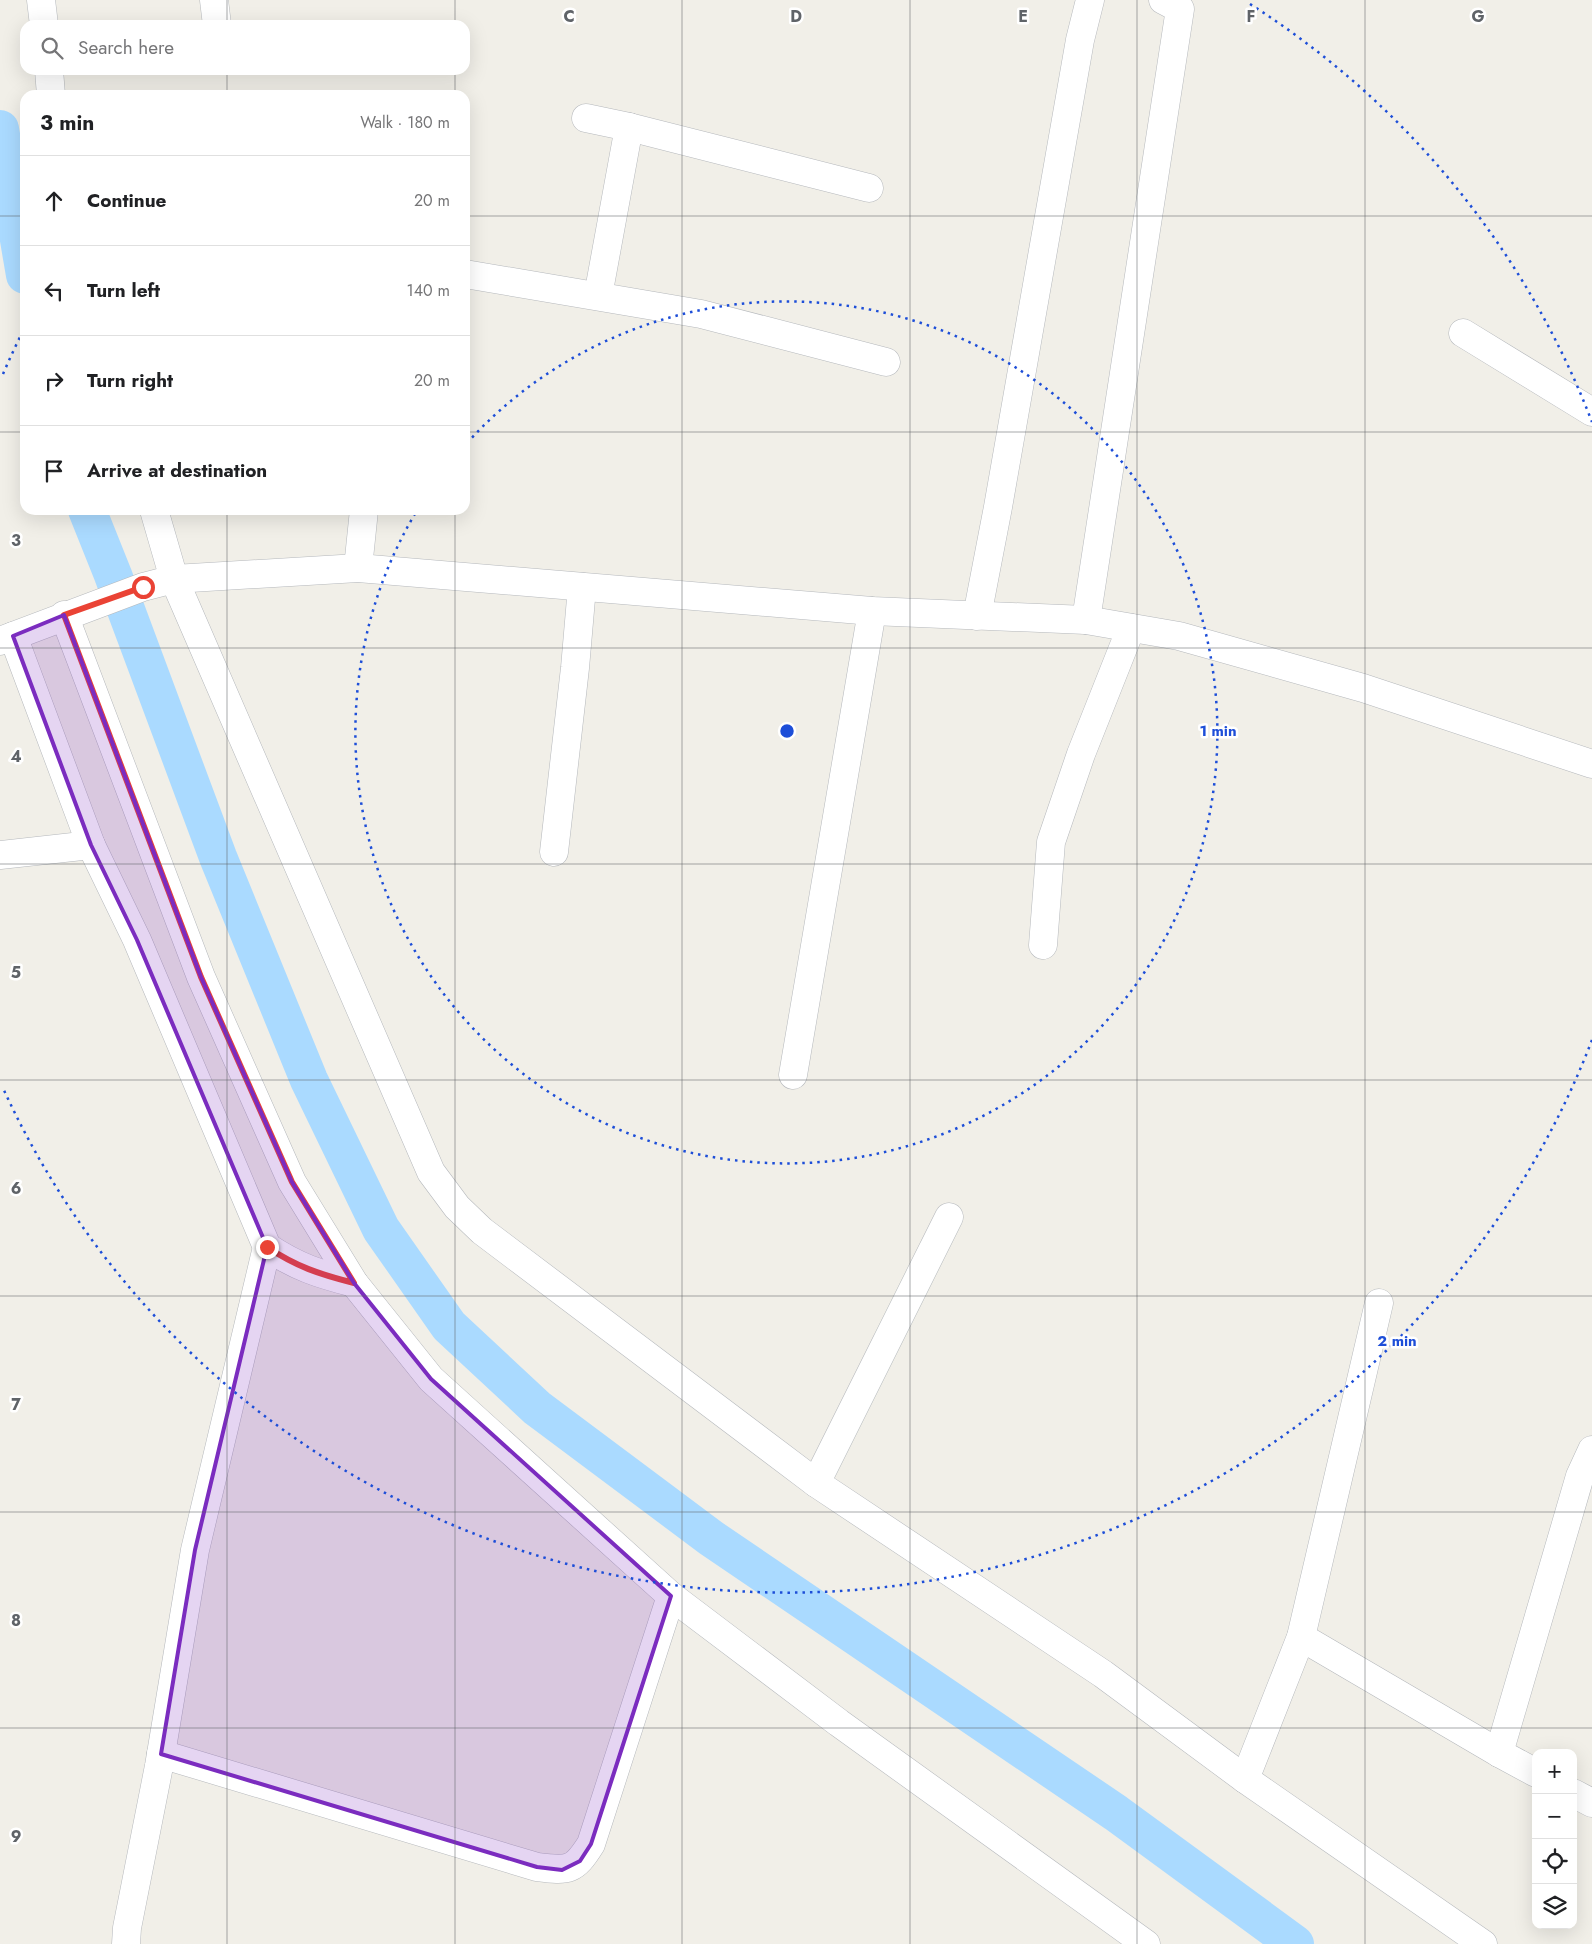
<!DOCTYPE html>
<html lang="en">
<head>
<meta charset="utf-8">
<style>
  body { margin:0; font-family:Jost,sans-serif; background:#f6f6f6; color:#202124 }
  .controls { position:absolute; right:15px; bottom:15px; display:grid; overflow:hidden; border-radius:10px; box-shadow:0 5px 20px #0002 }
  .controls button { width:45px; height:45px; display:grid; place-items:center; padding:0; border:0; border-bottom:1px solid #e0e0e0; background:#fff; color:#202124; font:25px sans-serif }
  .stop { position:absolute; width:15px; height:15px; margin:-11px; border:4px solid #ea4335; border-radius:50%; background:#fff }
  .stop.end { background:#ea4335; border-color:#fff; box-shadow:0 1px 5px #0008 }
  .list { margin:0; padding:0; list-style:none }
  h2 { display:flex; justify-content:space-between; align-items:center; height:65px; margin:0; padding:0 20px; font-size:21px }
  h2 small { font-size:16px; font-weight:400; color:#757577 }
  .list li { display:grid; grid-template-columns:32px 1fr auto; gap:15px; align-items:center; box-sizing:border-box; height:90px; padding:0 20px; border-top:1px solid #e0e0e0 }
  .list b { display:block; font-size:19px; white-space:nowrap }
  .list em { font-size:16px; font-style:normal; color:#757577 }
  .icon { flex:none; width:28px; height:28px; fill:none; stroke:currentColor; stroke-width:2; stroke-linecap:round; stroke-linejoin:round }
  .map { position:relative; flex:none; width:1592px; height:1944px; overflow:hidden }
  .search { position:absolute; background:#fff; box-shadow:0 5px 20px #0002; left:20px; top:20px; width:450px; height:55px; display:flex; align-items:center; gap:12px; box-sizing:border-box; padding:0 18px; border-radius:15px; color:#757577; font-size:19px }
  .panel { position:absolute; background:#fff; box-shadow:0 5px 20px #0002; left:20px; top:90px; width:450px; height:425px; border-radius:15px }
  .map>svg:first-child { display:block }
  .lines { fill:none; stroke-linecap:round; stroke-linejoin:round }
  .canal { stroke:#aadaff; stroke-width:38 }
  .minor-casing { stroke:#b5b8bc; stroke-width:29 }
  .minor { stroke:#fff; stroke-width:28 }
  .route { stroke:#ea4335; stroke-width:6 }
  .marked { fill:#7b2cbf; fill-opacity:0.2; stroke:#7b2cbf; stroke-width:4; stroke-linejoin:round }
  .grid { fill:none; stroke:#5f6368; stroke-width:1; stroke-opacity:0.55 }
  .ring { fill:none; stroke:#1d4ed8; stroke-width:2.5; stroke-dasharray:2.5 5 }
  .grid-label { font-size:16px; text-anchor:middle; font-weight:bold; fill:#5f6368; stroke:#fff; stroke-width:5; stroke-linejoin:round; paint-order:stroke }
  .centre { fill:#1d4ed8; stroke:#fff; stroke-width:2.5 }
  .ring-label { font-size:15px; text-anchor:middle; font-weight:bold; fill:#1d4ed8; stroke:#fff; stroke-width:5; stroke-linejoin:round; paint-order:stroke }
</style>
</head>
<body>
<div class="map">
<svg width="1592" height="1944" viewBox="0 0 1592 1944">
  <rect width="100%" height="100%" fill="#f1efe8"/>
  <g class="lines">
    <!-- canal -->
    <g class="canal">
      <path d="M 0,129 L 25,275"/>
      <path d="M 87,510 L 113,575 L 218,857 L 309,1080 L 381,1229 L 449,1326 L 537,1408 L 711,1538 L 1116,1813 L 1295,1944"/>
    </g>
    <!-- minor casing -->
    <g class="minor-casing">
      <g id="minor">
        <path d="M 41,0 L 44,25"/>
        <path d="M 214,0 L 217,25"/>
        <path d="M 49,70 L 51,95"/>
        <path d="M 586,118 L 629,127"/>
        <path d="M 465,274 L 701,314 L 886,362"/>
        <path d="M 598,296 L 629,127 L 869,188"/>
        <path d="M 1463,333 L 1592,412"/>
        <path d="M 154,510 L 174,579 L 431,1172 L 457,1207 L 482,1231 L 816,1483 L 1103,1674 L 1245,1779 L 1483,1944"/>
        <path d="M 358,568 L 364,510"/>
        <path d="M 64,615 L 201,977 L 292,1182 L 354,1283 L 431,1379 L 671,1596 L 839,1723 L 1146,1944"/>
        <path d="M 977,616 L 998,507 L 1080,40 L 1090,0"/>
        <path d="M 1086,620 L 1180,9 L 1163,0"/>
        <path d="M 13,636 L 91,845 L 137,940 L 267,1247 C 297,1267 319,1274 354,1283"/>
        <path d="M 0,641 L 143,587 L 174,579 L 358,568 L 872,611 L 1086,620 L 1179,636 L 1363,688 L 1592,764"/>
        <path d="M 554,852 L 575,668 L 582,587"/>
        <path d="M 0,855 L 91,845"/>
        <path d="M 1043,945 L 1051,842 L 1081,754 L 1131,628"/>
        <path d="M 793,1075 L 872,611"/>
        <path d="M 816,1483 L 949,1217"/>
        <path d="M 1301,1637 L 1499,1753 L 1536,1773"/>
        <path d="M 1499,1753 L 1580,1476 L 1592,1450"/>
        <path d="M 161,1754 L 537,1867 C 569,1871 574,1871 591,1844 L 671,1596"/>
        <path d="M 1245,1779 L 1301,1637 L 1379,1303"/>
        <path d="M 1573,1793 L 1592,1803"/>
        <path d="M 126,1944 L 127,1928 L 159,1766 L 195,1550 L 267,1247"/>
      </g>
    </g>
    <!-- minor -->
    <use href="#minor" class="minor"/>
  </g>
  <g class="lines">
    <!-- route -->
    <path class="route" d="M 143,587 L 64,615 L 201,977 L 292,1182 L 354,1283 C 319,1274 297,1267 267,1247"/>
  </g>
  <!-- marked area -->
  <path class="marked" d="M 64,615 L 201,977 L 292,1182 L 354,1283 L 431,1379 L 671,1596 L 591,1844 L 580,1861 L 562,1870 L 537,1867 L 161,1754 L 195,1550 L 267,1247 L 137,940 L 91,845 L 13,636 Z"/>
  <!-- grid -->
  <path class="grid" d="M 227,0 L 227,25M 455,0 L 455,25M 682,0 L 682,1944M 910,0 L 910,1944M 1137,0 L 1137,1944M 1365,0 L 1365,1944M 227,70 L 227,95M 455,70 L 455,95M 0,216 L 25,216M 465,216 L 1592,216M 0,432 L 25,432M 465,432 L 1592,432M 227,510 L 227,1944M 455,510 L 455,1944M 0,648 L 1592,648M 0,864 L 1592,864M 0,1080 L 1592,1080M 0,1296 L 1592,1296M 0,1512 L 1592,1512M 0,1728 L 1592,1728"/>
  <!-- distance rings -->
  <g class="ring">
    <path d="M467 443A431 431 0 1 1 416 512"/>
    <path d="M1592 1040A862 862 0 0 1 3 1088M3 374A862 862 0 0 1 22 333M1250 4A862 862 0 0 1 1592 422"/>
  </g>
  <g class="grid-label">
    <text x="569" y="22">C</text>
    <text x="796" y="22">D</text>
    <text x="1023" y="22">E</text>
    <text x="1251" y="22">F</text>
    <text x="1478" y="22">G</text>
    <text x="16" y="546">3</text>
    <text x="16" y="762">4</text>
    <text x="16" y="978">5</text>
    <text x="16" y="1194">6</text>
    <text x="16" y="1410">7</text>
    <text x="16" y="1626">8</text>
    <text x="16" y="1842">9</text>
  </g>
  <circle cx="787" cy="731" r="8" class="centre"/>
  <g class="ring-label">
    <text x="1218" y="736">1 min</text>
    <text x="1397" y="1346">2 min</text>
  </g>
</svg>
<div class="controls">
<button>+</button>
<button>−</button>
<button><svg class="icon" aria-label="locate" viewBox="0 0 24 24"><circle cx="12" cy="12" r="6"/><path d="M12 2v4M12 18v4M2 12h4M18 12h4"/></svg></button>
<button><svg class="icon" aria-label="layers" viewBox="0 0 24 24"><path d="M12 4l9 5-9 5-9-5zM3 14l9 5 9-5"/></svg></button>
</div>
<div class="stop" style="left:143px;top:587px"></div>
<div class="stop end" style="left:267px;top:1247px"></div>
<div class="search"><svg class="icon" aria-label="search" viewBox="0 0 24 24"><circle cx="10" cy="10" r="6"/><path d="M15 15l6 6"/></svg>Search here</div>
<section class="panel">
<h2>3 min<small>Walk · 180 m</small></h2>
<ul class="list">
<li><svg class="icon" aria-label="ahead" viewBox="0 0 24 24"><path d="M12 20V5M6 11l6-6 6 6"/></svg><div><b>Continue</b></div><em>20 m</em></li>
<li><svg class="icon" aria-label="left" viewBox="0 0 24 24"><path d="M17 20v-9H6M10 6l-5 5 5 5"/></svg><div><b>Turn left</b></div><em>140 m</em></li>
<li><svg class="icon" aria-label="right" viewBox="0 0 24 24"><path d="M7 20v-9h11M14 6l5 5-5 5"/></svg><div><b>Turn right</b></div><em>20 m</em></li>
<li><svg class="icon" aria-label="arrive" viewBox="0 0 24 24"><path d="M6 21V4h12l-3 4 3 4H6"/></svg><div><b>Arrive at destination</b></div></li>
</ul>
</section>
</div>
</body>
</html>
